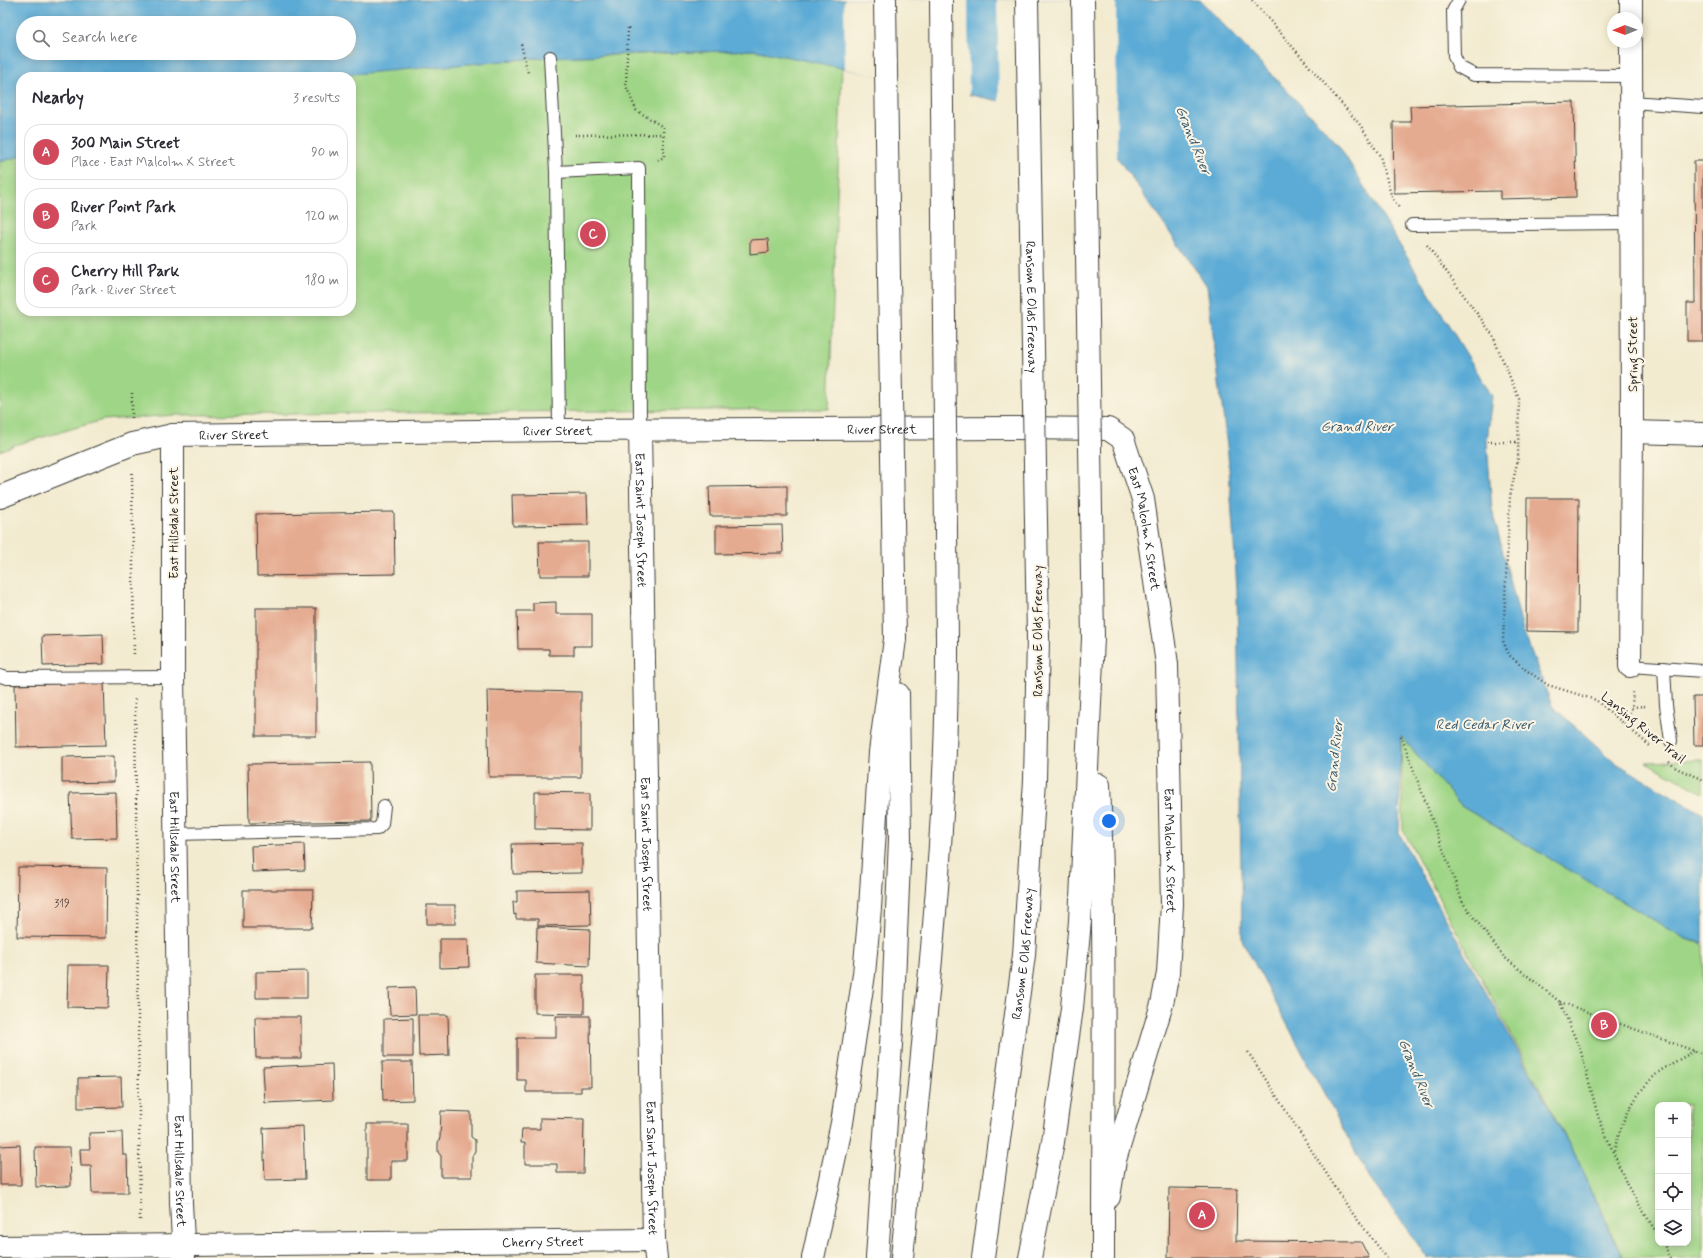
<!DOCTYPE html>
<html lang="en">
<head>
<meta charset="utf-8">
<style>
  body { margin:0; font-family:Mynerve,sans-serif; background:#f7f7f7; color:#2b2b33 }
  .controls { position:absolute; right:12px; bottom:12px; display:grid; overflow:hidden; border-radius:8px; box-shadow:0 2px 10px #0003 }
  .controls button { width:36px; height:36px; display:grid; place-items:center; padding:0; border:0; border-bottom:1px solid #e1e1e2; background:#fff; color:#2b2b33; font:20px sans-serif }
  .compass { position:absolute; left:1607px; top:12px; width:36px; height:36px; border-radius:50%; background:#fff; box-shadow:0 2px 10px #0003; rotate:269deg }
  .you { position:absolute; left:1109px; top:821px; width:14px; height:14px; margin:-10px; border:3px solid #fff; border-radius:50%; background:#1a73e8; box-shadow:0 0 0 6px #1a73e833 }
  .badge { display:grid; place-items:center; width:26px; height:26px; border-radius:50%; background:#d1495b; color:#fff; font-size:13px; font-weight:700 }
  .pin { position:absolute; translate:-50% -50%; border:2px solid #fff; box-shadow:0 1px 4px #0006 }
  .list { margin:0; padding:0; list-style:none }
  h2 { display:flex; justify-content:space-between; align-items:center; height:52px; margin:0; padding:0 16px; font-size:17px }
  h2 small { font-size:13px; font-weight:400; color:#7c7c81 }
  .list li { display:grid; grid-template-columns:26px 1fr auto; gap:12px; align-items:center; box-sizing:border-box; height:56px; margin:0 8px 8px; padding:0 8px; border:1px solid #e1e1e2; border-radius:16px }
  .list b { display:block; font-size:15px; white-space:nowrap }
  .list p { margin:0; font-size:13px; white-space:nowrap; color:#7c7c81 }
  .list em { font-size:13px; font-style:normal; color:#7c7c81 }
  .icon { flex:none; width:22px; height:22px; fill:none; stroke:currentColor; stroke-width:2; stroke-linecap:round; stroke-linejoin:round }
  .map { position:relative; flex:none; width:1703px; height:1258px; overflow:hidden }
  .search { position:absolute; background:#fff; box-shadow:0 2px 10px #0003; left:16px; top:16px; width:340px; height:44px; display:flex; align-items:center; gap:10px; box-sizing:border-box; padding:0 14px; border-radius:22px; color:#7c7c81; font-size:15px }
  .panel { position:absolute; background:#fff; box-shadow:0 2px 10px #0003; left:16px; top:72px; width:340px; height:244px; border-radius:16px }
  .map>svg:first-child { display:block }
  .green { fill:#9fd586; stroke:#5e7851; fill-rule:evenodd }
  .water { fill:#5cabd6; stroke:#3c6479; fill-rule:evenodd }
  .pier { fill:#f2ebd0 }
  .building { fill:#e5ab91 }
  .lines { fill:none; stroke-linecap:round; stroke-linejoin:round }
  .service-casing { stroke:#3c3b37; stroke-width:14 }
  .minor-casing { stroke:#3c3b37; stroke-width:24 }
  .secondary-casing { stroke:#3c3b37; stroke-width:24 }
  .motorway-casing { stroke:#3c3b37; stroke-width:24 }
  .path { stroke:#3c3b37; stroke-width:2.5; stroke-dasharray:1 3; stroke-linecap:butt }
  .service { stroke:#fff; stroke-width:12 }
  .minor { stroke:#fff; stroke-width:22 }
  .secondary { stroke:#fff; stroke-width:22 }
  .motorway { stroke:#fff; stroke-width:22 }
  .motorway-bridge-casing { stroke:#3c3b37; stroke-width:24; stroke-linecap:butt }
  .motorway-bridge { stroke:#fff; stroke-width:22 }
  .labels { text-anchor:middle; stroke-width:4; stroke-linejoin:round; paint-order:stroke }
  .number-label { font-size:11px; fill:#4e4039 }
  .street-label { font-size:13px; fill:#1c1c1c; stroke:#fcf5e5 }
  .water-label { font-size:14px; font-style:italic; fill:#395c70; stroke:#fcf5e5 }
</style>
</head>
<body>
<div class="map">
<svg width="1703" height="1258" viewBox="0 0 1703 1258">
  <rect width="100%" height="100%" fill="#fcf5e5"/>
  <filter id="ink" filterUnits="userSpaceOnUse"><feTurbulence type="fractalNoise" baseFrequency=".025" numOctaves="2"/><feDisplacementMap in="SourceGraphic" scale="8" xChannelSelector="R" yChannelSelector="G"/><feConvolveMatrix kernelMatrix="1 2 1 2 8 2 1 2 1" color-interpolation-filters="sRGB"/></filter>
  <filter id="wash" filterUnits="userSpaceOnUse"><feTurbulence type="fractalNoise" baseFrequency=".012" numOctaves="4" result="noise"/><feDisplacementMap in="SourceGraphic" scale="16" xChannelSelector="R" yChannelSelector="G"/><feGaussianBlur stdDeviation="0.9" result="paint"/><feColorMatrix in="noise" values="0 0 0 0 0 0 0 0 0 0 0 0 0 0 0 0 0 1.4 0 .05"/><feComposite in="paint" operator="in"/></filter>
  <g filter="url(#wash)">
    <rect width="100%" height="100%" fill="#f2ebd0"/>
    <!-- green -->
    <g class="green">
      <path d="M 755,50 L 842,66 L 829,409 L 176,415 L 103,420 L 15,445 L 0,451 L 0,158 L 21,150 L 21,311 L 351,311 L 351,77 L 292,77 L 550,57 Z"/>
      <path d="M 1401,736 L 1461,806 L 1686,939 L 1703,944 L 1703,1258 L 1623,1258 L 1579,1163 L 1403,830 ZM 1658,1105 L 1688,1105 L 1688,1243 L 1658,1243 Z"/>
      <path d="M 1703,760 L 1703,793 L 1646,762 Z"/>
    </g>
    <!-- water -->
    <path class="water" d="M 0,0 L 1200,0 L 1338,144 L 1492,396 L 1487,442 L 1492,510 L 1523,630 L 1552,706 L 1616,763 L 1703,814 L 1703,943 L 1686,939 L 1461,806 L 1401,736 L 1399,833 L 1579,1163 L 1622,1258 L 1428,1258 L 1370,1179 L 1242,940 L 1237,589 L 1228,454 L 1207,286 L 1091,120 L 755,50 L 550,57 L 318,77 L 21,77 L 21,156 L 0,162 ZM 23,23 L 349,23 L 349,53 L 23,53 Z"/>
    <!-- pier -->
    <g class="pier">
      <path d="M 844,0 L 968,0 L 969,96 L 845,69 Z"/>
      <path d="M 997,0 L 1116,0 L 1117,161 L 1090,122 L 999,102 Z"/>
    </g>
    <g id="blocks">
      <!-- building -->
      <g class="building">
        <path d="M 1574,102 L 1576,197 L 1500,199 L 1500,191 L 1394,193 L 1393,122 L 1411,122 L 1410,106 Z"/>
        <path d="M 1694,161 L 1703,161 L 1703,341 L 1687,341 L 1687,303 L 1695,303 Z"/>
        <path d="M 768,239 L 769,252 L 750,254 L 750,240 Z"/>
        <path d="M 787,486 L 787,516 L 710,516 L 709,487 Z"/>
        <path d="M 587,494 L 588,525 L 513,526 L 512,495 Z"/>
        <path d="M 1527,498 L 1579,498 L 1578,632 L 1526,631 Z"/>
        <path d="M 394,512 L 395,574 L 257,576 L 256,514 Z"/>
        <path d="M 782,525 L 783,553 L 716,554 L 716,526 Z"/>
        <path d="M 539,542 L 588,542 L 588,576 L 540,576 Z"/>
        <path d="M 556,602 L 556,614 L 592,614 L 592,646 L 574,646 L 574,655 L 549,655 L 549,649 L 518,649 L 517,611 L 533,611 L 533,603 Z"/>
        <rect x="256" y="608" width="60" height="128"/>
        <path d="M 103,634 L 104,664 L 43,666 L 42,636 Z"/>
        <path d="M 104,682 L 106,745 L 16,747 L 15,685 Z"/>
        <path d="M 487,690 L 581,692 L 581,777 L 489,777 Z"/>
        <path d="M 1693,697 L 1703,697 L 1703,745 L 1694,745 Z"/>
        <path d="M 114,756 L 114,782 L 62,783 L 62,757 Z"/>
        <path d="M 370,762 L 371,821 L 249,823 L 248,764 Z"/>
        <path d="M 116,792 L 117,838 L 72,839 L 70,793 Z"/>
        <path d="M 535,792 L 590,793 L 590,830 L 535,829 Z"/>
        <path d="M 582,843 L 582,873 L 513,874 L 512,844 Z"/>
        <path d="M 304,844 L 305,870 L 252,872 L 251,846 Z"/>
        <path d="M 18,867 L 107,868 L 106,938 L 17,937 Z"/>
        <path d="M 243,890 L 313,890 L 312,928 L 243,928 Z"/>
        <path d="M 590,890 L 591,925 L 538,926 L 538,919 L 516,919 L 516,914 L 514,915 L 513,902 L 517,902 L 517,891 Z"/>
        <rect x="427" y="905" width="28" height="19"/>
        <path d="M 537,927 L 590,929 L 589,966 L 536,963 Z"/>
        <path d="M 440,939 L 468,939 L 469,967 L 440,968 Z"/>
        <path d="M 68,965 L 109,965 L 108,1008 L 67,1007 Z"/>
        <path d="M 307,971 L 307,998 L 256,998 L 256,972 Z"/>
        <path d="M 535,975 L 584,975 L 584,1014 L 535,1013 Z"/>
        <path d="M 415,987 L 416,1014 L 390,1015 L 389,988 Z"/>
        <path d="M 418,1015 L 448,1015 L 449,1055 L 419,1056 Z"/>
        <path d="M 556,1016 L 590,1016 L 591,1087 L 581,1087 L 581,1092 L 526,1092 L 526,1080 L 517,1080 L 517,1038 L 556,1038 Z"/>
        <path d="M 255,1017 L 301,1017 L 301,1058 L 256,1058 Z"/>
        <path d="M 413,1018 L 413,1057 L 384,1057 L 384,1019 Z"/>
        <path d="M 382,1062 L 412,1062 L 413,1100 L 383,1101 Z"/>
        <path d="M 332,1064 L 333,1100 L 265,1103 L 263,1067 Z"/>
        <path d="M 121,1077 L 122,1107 L 78,1108 L 78,1078 Z"/>
        <path d="M 441,1111 L 471,1112 L 471,1137 L 475,1140 L 475,1151 L 472,1156 L 472,1177 L 441,1177 L 441,1156 L 438,1152 L 438,1143 L 440,1138 Z"/>
        <path d="M 540,1118 L 584,1119 L 583,1173 L 557,1173 L 557,1164 L 525,1164 L 525,1143 L 521,1143 L 522,1129 L 540,1129 Z"/>
        <path d="M 367,1124 L 408,1124 L 408,1161 L 391,1161 L 391,1180 L 367,1180 Z"/>
        <path d="M 303,1126 L 305,1179 L 265,1180 L 263,1128 Z"/>
        <path d="M 122,1132 L 123,1155 L 127,1155 L 128,1193 L 92,1193 L 91,1166 L 81,1166 L 80,1149 L 90,1149 L 89,1133 Z"/>
        <path d="M 20,1145 L 21,1185 L 0,1185 L 0,1146 Z"/>
        <path d="M 35,1147 L 70,1147 L 71,1186 L 36,1187 Z"/>
        <path d="M 1169,1188 L 1237,1189 L 1236,1241 L 1361,1242 L 1369,1258 L 1168,1258 Z"/>
      </g>
    </g>
  </g>
  <g filter="url(#ink)">
    <use href="#blocks" fill-opacity="0" stroke="#3c3b37" stroke-width="1"/>
    <g class="lines">
      <!-- service casing -->
      <g class="service-casing">
        <g id="service">
          <path d="M 1459,0 L 1453,11 L 1454,56 L 1459,67 L 1474,75 L 1631,76"/>
          <path d="M 550,57 L 556,172"/>
          <path d="M 1631,102 L 1703,107"/>
          <path d="M 1412,225 L 1632,223"/>
          <path d="M 559,430 L 556,172 L 639,168 L 640,430"/>
          <path d="M 1630,666 L 1703,671"/>
          <path d="M 1664,668 L 1666,705 L 1671,741"/>
          <path d="M 0,676 L 7,678 L 173,677"/>
          <path d="M 176,834 L 377,829 L 382,824 L 384,806"/>
        </g>
      </g>
      <!-- minor casing -->
      <g class="minor-casing">
        <g id="minor">
          <path d="M 1631,0 L 1631,18"/>
          <path id="s1" d="M 640,430 L 654,1240 L 656,1258"/>
          <path d="M 1632,432 L 1703,434"/>
          <path id="s2" d="M 173,435 L 173,677 L 181,1203 L 184,1258"/>
          <path id="s3" d="M 0,497 L 132,444 L 173,435 L 559,430 L 1016,428 L 1108,429 L 1123,439 L 1143,499 L 1167,664 L 1172,904 L 1168,973 L 1162,1004 L 1115,1160 L 1109,1197"/>
          <path d="M 1630,666 L 1632,432 L 1631,42"/>
          <path id="s4" d="M 0,1247 L 654,1240"/>
        </g>
      </g>
      <!-- secondary casing -->
      <g class="secondary-casing">
        <path id="secondary" d="M 1103,1258 L 1103,1242"/>
      </g>
      <!-- motorway casing -->
      <g class="motorway-casing">
        <g id="motorway">
          <path d="M 885,0 L 889,276"/>
          <path d="M 1099,785 C 1106,937 1103,1090 1103,1242"/>
          <path d="M 813,1258 L 842,1123 L 864,974 L 870,908 L 880,752 L 895,639"/>
          <path d="M 877,1258 L 892,1029 L 900,839 L 898,694"/>
          <path d="M 902,1258 C 921,1052 948,846 947,639"/>
          <path id="s5" d="M 983,1258 L 1024,955 L 1035,780 L 1038,638"/>
          <path d="M 1030,1258 L 1053,1142 L 1072,1008 L 1080,921 L 1093,638"/>
        </g>
      </g>
      <!-- path -->
      <g class="path">
        <path d="M 1252,0 L 1361,126 L 1380,156 L 1392,198 L 1400,209"/>
        <path d="M 628,28 L 626,86 L 636,110 L 663,127 L 664,157 L 658,160"/>
        <path d="M 521,44 L 528,73"/>
        <path d="M 575,135 L 663,134"/>
        <path d="M 1427,245 L 1492,334 L 1519,399 L 1518,458 L 1510,496 L 1503,641 L 1509,655 L 1526,670 L 1548,685 L 1596,700 L 1650,746"/>
        <path d="M 132,418 L 132,392"/>
        <path d="M 1487,442 L 1517,442"/>
        <path d="M 132,473 L 134,656"/>
        <path d="M 135,699 L 140,1220"/>
        <path d="M 1632,707 L 1646,706"/>
        <path d="M 1625,724 L 1632,707 L 1633,692"/>
        <path d="M 1401,736 L 1463,903 L 1504,957 L 1560,1002 L 1581,1052 L 1598,1116 L 1627,1185 L 1658,1235"/>
        <path d="M 1669,762 L 1676,768 L 1703,780"/>
        <path d="M 1560,1002 L 1703,1054"/>
        <path d="M 1248,1052 L 1350,1210 L 1387,1258"/>
        <path d="M 1614,1151 C 1621,1122 1635,1092 1659,1072 C 1669,1064 1683,1058 1694,1051"/>
        <path d="M 1663,1243 L 1671,1258"/>
      </g>
      <!-- service -->
      <use href="#service" class="service"/>
      <!-- minor -->
      <use href="#minor" class="minor"/>
      <!-- secondary -->
      <use href="#secondary" class="secondary"/>
      <!-- motorway -->
      <use href="#motorway" class="motorway"/>
      <!-- motorway-bridge casing -->
      <g class="motorway-bridge-casing">
        <g id="motorway-bridge">
          <path d="M 941,0 L 947,639"/>
          <path id="s6" d="M 1027,0 L 1038,638"/>
          <path d="M 1083,0 L 1093,638"/>
          <path d="M 889,276 L 895,639"/>
        </g>
      </g>
      <!-- motorway-bridge -->
      <use href="#motorway-bridge" class="motorway-bridge"/>
    </g>
  </g>
  <g class="labels">
    <!-- number labels -->
    <g class="number-label">
      <text x="62" y="907">319</text>
    </g>
    <!-- street labels -->
    <g class="street-label">
      <text dy="5" stroke="none"><textPath href="#s6" startOffset="307">Ransom E Olds Freeway</textPath></text>
      <text transform="translate(1632 354) rotate(-90)" y="5">Spring Street</text>
      <text dy="5" stroke="none"><textPath href="#s3" startOffset="893">River Street</textPath></text>
      <text dy="5" stroke="none"><textPath href="#s3" startOffset="569">River Street</textPath></text>
      <text dy="5" stroke="none"><textPath href="#s3" startOffset="245">River Street</textPath></text>
      <text dy="5" stroke="none"><textPath href="#s1" startOffset="90">East Saint Joseph Street</textPath></text>
      <text transform="translate(173 523) rotate(-90)" y="5">East Hillsdale Street</text>
      <text dy="5" stroke="none"><textPath href="#s3" startOffset="1230">East Malcolm X Street</textPath></text>
      <text transform="translate(1037 631) rotate(-90)" y="5">Ransom E Olds Freeway</text>
      <text transform="translate(1644 727) rotate(39)" y="5">Lansing River Trail</text>
      <text dy="5" stroke="none"><textPath href="#s1" startOffset="414">East Saint Joseph Street</textPath></text>
      <text dy="5" stroke="none"><textPath href="#s2" startOffset="412">East Hillsdale Street</textPath></text>
      <text dy="5" stroke="none"><textPath href="#s3" startOffset="1554">East Malcolm X Street</textPath></text>
      <text dy="5" stroke="none"><textPath href="#s5" startOffset="307">Ransom E Olds Freeway</textPath></text>
      <text dy="5" stroke="none"><textPath href="#s1" startOffset="738">East Saint Joseph Street</textPath></text>
      <text dy="5" stroke="none"><textPath href="#s2" startOffset="736">East Hillsdale Street</textPath></text>
      <text dy="5" stroke="none"><textPath href="#s4" startOffset="543">Cherry Street</textPath></text>
    </g>
    <!-- water labels -->
    <g class="water-label">
      <text transform="translate(1194 140) rotate(68)" y="5">Grand River</text>
      <text x="1357" y="431">Grand River</text>
      <text x="1484" y="729">Red Cedar River</text>
      <text transform="translate(1334 756) rotate(-84)" y="5">Grand River</text>
      <text transform="translate(1417 1073) rotate(68)" y="5">Grand River</text>
    </g>
  </g>
</svg>
<div class="controls">
<button>+</button>
<button>−</button>
<button><svg class="icon" aria-label="locate" viewBox="0 0 24 24"><circle cx="12" cy="12" r="6"/><path d="M12 2v4M12 18v4M2 12h4M18 12h4"/></svg></button>
<button><svg class="icon" aria-label="layers" viewBox="0 0 24 24"><path d="M12 4l9 5-9 5-9-5zM3 14l9 5 9-5"/></svg></button>
</div>
<svg class="compass" viewBox="-18 -18 36 36"><path d="M0-13l5 13h-10z" fill="#e53935"/><path d="M0 13l5-13h-10z" fill="#7c7c81"/></svg>
<div class="you"></div>
<div class="pin badge" style="left:1202px;top:1215px">A</div>
<div class="pin badge" style="left:1604px;top:1025px">B</div>
<div class="pin badge" style="left:593px;top:234px">C</div>
<div class="search"><svg class="icon" aria-label="search" viewBox="0 0 24 24"><circle cx="10" cy="10" r="6"/><path d="M15 15l6 6"/></svg>Search here</div>
<section class="panel">
<h2>Nearby<small>3 results</small></h2>
<ul class="list">
<li><span class="badge">A</span><div><b>300 Main Street</b><p>Place · East Malcolm X Street</p></div><em>90 m</em></li>
<li><span class="badge">B</span><div><b>River Point Park</b><p>Park</p></div><em>120 m</em></li>
<li><span class="badge">C</span><div><b>Cherry Hill Park</b><p>Park · River Street</p></div><em>180 m</em></li>
</ul>
</section>
</div>
</body>
</html>
